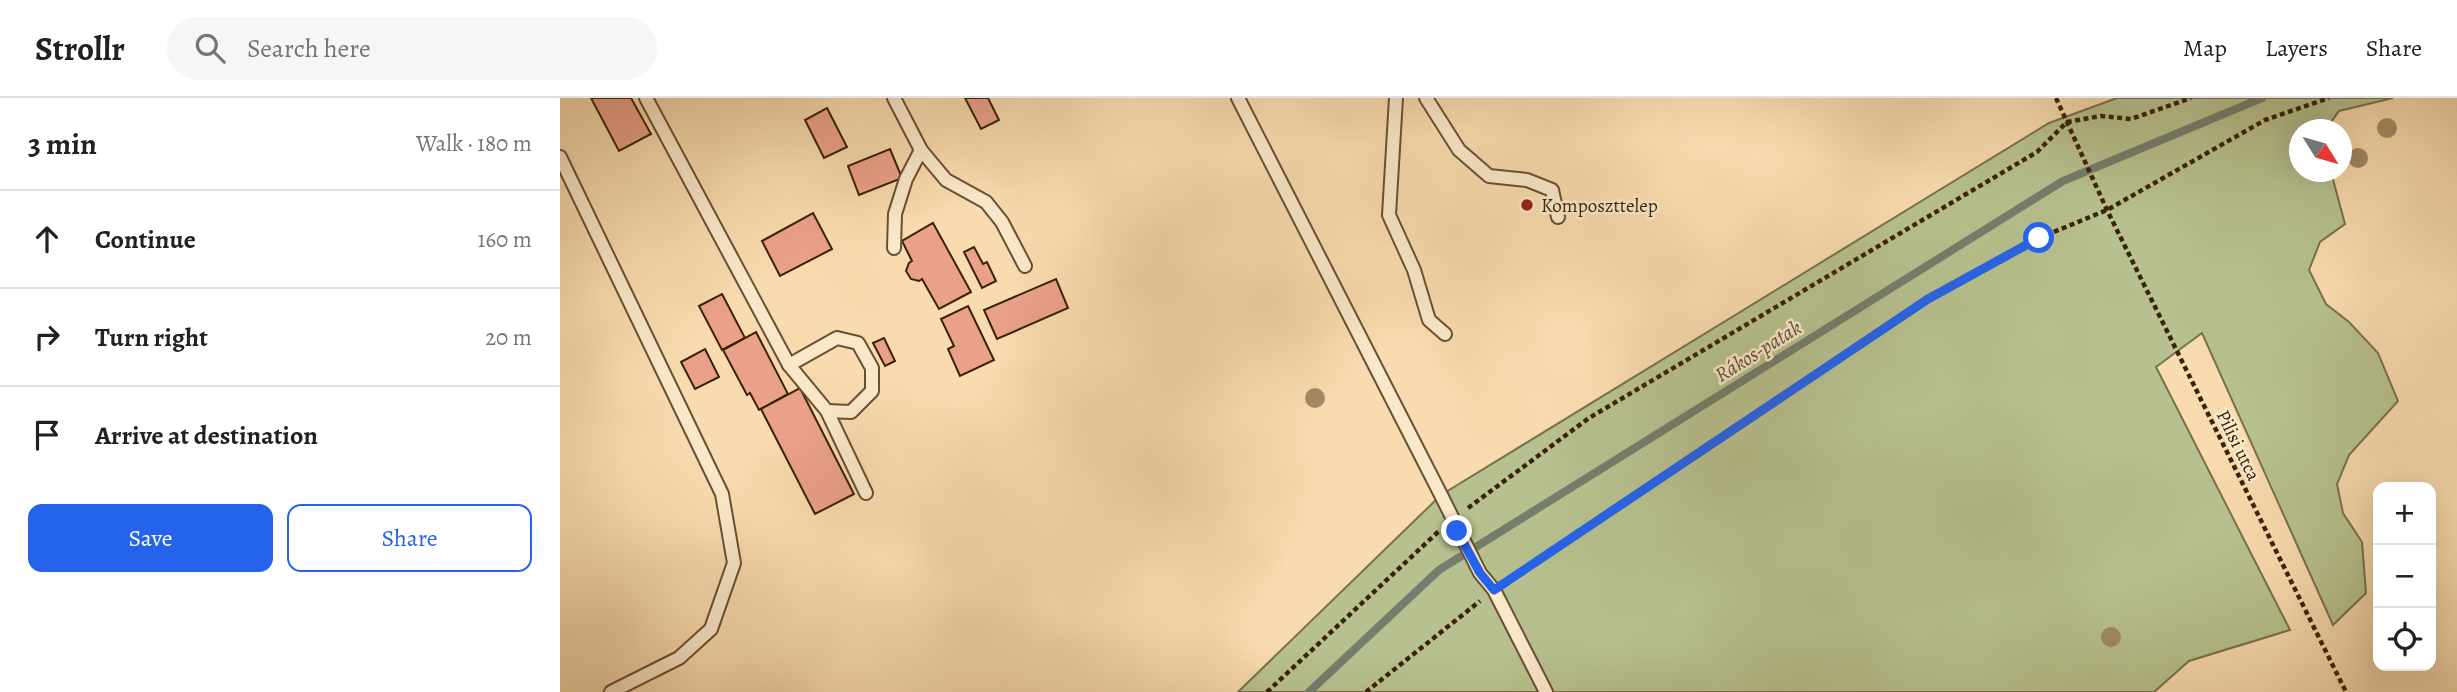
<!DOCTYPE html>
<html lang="en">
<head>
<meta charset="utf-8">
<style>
  body { margin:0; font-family:Alegreya,serif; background:#f6f6f6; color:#202124 }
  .controls { position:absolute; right:21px; bottom:21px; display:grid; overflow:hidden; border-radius:14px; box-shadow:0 7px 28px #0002 }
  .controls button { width:63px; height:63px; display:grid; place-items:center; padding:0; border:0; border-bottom:2px solid #e0e0e0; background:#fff; color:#202124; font:35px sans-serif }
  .compass { position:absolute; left:1729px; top:21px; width:63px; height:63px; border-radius:50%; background:#fff; box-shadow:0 7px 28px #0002; rotate:127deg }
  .stop { position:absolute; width:21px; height:21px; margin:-16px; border:5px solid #2563eb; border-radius:50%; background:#fff }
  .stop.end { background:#2563eb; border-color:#fff; box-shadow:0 2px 7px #0008 }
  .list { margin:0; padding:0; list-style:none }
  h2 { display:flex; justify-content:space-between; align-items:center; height:91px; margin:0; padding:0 28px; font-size:30px }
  h2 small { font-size:23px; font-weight:400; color:#757577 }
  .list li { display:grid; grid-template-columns:46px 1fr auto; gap:21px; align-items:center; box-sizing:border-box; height:98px; padding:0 28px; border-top:2px solid #e0e0e0 }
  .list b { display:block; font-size:26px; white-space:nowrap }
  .list em { font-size:23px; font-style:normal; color:#757577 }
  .actions { display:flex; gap:14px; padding:21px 28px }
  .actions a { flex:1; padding:16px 0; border:2px solid #2563eb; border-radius:14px; text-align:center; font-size:24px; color:#2563eb }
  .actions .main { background:#2563eb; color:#fff }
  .icon { flex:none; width:38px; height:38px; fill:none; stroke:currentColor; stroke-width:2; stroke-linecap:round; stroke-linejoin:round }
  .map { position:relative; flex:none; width:1897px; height:594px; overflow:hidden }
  header { display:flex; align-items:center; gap:42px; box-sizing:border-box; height:98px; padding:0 35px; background:#fff; border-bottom:2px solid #e0e0e0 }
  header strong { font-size:33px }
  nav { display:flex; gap:38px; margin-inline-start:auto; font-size:24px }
  .search { width:490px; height:63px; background:#f6f6f6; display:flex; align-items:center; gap:18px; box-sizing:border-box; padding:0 24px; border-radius:38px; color:#757577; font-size:26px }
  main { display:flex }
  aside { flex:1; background:#fff }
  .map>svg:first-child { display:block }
  .green { fill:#b7c18f; stroke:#78724b; stroke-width:2 }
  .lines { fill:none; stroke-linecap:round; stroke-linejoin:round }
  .stream { stroke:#757e6c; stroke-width:8 }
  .building { fill:#eaa18a; stroke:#3a2207; stroke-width:2 }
  .lane-casing { stroke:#6a5031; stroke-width:16 }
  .path { stroke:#3a2207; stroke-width:4.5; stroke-dasharray:5 3.5; stroke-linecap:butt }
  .lane { stroke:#fae8ca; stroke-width:12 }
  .tree { fill:#a18b65 }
  .route { stroke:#2563eb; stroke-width:9 }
  .poi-dot { fill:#8f2418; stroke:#fae8ca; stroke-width:2.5 }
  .labels { text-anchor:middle; stroke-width:5; stroke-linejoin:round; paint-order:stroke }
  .poi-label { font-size:19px; fill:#3a2207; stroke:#fae8ca; text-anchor:start }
  .street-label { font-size:19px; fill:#3a2207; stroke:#fae8ca }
  .water-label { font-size:21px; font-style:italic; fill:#585039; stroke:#fae8ca }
</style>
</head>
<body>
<header>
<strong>Strollr</strong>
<div class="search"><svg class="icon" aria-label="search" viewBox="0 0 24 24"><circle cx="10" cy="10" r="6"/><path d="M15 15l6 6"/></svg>Search here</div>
<nav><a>Map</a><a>Layers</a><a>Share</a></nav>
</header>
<main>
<aside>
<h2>3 min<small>Walk · 180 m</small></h2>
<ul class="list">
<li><svg class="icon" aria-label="ahead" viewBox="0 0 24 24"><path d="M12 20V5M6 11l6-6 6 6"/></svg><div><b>Continue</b></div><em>160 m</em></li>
<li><svg class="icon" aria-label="right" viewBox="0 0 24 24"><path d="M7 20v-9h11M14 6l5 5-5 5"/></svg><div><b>Turn right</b></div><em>20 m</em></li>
<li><svg class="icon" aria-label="arrive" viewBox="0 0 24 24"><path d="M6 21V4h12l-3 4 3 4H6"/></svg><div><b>Arrive at destination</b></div></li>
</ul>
<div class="actions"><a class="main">Save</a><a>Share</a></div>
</aside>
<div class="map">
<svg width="1897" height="594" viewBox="0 0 1897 594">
  <rect width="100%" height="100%" fill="#f8dbae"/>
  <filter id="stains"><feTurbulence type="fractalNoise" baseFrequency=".00286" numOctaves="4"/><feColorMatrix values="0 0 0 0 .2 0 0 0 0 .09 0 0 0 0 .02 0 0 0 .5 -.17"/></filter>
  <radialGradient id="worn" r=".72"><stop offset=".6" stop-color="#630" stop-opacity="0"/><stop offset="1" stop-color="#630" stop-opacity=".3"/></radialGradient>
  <!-- green -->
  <path class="green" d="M 1557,0 L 1833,0 L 1779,13 L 1766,31 L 1740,32 L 1740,74 L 1771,74 L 1785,126 L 1760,144 L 1749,172 L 1766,206 L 1789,224 L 1818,255 L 1838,303 L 1789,357 L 1777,386 L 1783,415 L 1802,444 L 1806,495 L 1773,527 L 1642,235 L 1596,269 L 1730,532 L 1629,563 L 1594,594 L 678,594 L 881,397 L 1489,25 Z"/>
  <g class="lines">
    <!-- stream -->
    <path class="stream" d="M 749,594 L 879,472 L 1503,83 L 1702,0"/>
  </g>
  <!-- building -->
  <g class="building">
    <path d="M 31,0 L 71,0 L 91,36 L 59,53 Z"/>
    <path d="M 405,0 L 428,0 L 439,22 L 421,31 Z"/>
    <path d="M 267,10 L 287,49 L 264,60 L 245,22 Z"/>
    <path d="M 330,51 L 342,80 L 299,97 L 288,68 Z"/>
    <path d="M 253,115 L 272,151 L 220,178 L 202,143 Z"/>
    <path d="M 373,125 L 411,194 L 379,211 L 362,181 L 359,183 L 351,181 L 346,173 L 349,165 L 352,163 L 342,143 Z"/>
    <path d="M 414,149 L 423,166 L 427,164 L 436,183 L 422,190 L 404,154 Z"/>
    <path d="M 496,181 L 508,210 L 437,241 L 424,212 Z"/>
    <path d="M 162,196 L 185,240 L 162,252 L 139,208 Z"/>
    <path d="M 408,208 L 434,262 L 400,278 L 388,251 L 394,248 L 381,221 Z"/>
    <path d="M 196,234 L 228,296 L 199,312 L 190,295 L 187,297 L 163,252 Z"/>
    <path d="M 324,240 L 335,263 L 325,268 L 313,245 Z"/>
    <path d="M 145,251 L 159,279 L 135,291 L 121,264 Z"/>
    <path d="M 240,290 L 294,396 L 255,416 L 201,311 Z"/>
  </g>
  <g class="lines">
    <!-- lane casing -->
    <g class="lane-casing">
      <g id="lane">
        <path d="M 86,0 L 229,267 L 267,313 L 306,395"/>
        <path d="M 334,0 L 361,52 L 346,81 L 335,116 L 334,150"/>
        <path d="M 678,0 L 881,397 L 920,475 L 934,492 L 986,594"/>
        <path d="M 836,0 L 829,117 L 854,172 L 869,222 L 885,236"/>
        <path d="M 866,0 L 899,52 L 929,78 L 967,82 L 992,92 L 998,119"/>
        <path d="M 361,52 L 386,82 L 426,104 L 442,124 L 465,168"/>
        <path d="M 0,59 L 162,396 L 174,465 L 151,531 L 119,560 L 51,594"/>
        <path d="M 229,267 L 277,240 L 298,245 L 312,270 L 312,293 L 291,314 L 267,313"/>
      </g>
    </g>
    <!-- path -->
    <g class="path">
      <path d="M 1496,0 L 1547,112 L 1786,594"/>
      <path d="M 908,410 L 1029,320 L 1477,54 L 1507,24 L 1541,18 L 1571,21 L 1631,0"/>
      <path d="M 950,481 L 1368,200 L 1479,140 L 1547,112 L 1705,22 L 1769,0"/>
      <path d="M 707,594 L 879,433"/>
      <path d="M 806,594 L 920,503"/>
    </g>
    <!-- lane -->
    <use href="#lane" class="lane"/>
  </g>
  <!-- trees -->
  <g class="tree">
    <circle cx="1827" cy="30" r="10"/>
    <circle cx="1798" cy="60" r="10"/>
    <circle cx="755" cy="300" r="10"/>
    <circle cx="1551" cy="539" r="10"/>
  </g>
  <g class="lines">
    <!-- route -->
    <path class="route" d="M 897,433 L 920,475 L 934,492 L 1368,201 L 1479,140"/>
  </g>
  <!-- markers -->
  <circle class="poi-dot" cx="967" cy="107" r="7"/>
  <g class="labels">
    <!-- poi labels -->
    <g class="poi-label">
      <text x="981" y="114">Komposzttelep</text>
    </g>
    <!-- street labels -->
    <g class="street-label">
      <text transform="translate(1679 347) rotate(64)" y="7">Pilisi utca</text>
    </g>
    <!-- water labels -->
    <g class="water-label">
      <text transform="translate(1198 253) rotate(-32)" y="7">Rákos-patak</text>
    </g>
  </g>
  <rect width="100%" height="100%" filter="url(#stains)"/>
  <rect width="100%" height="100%" fill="url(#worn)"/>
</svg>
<div class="controls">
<button>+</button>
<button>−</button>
<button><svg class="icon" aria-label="locate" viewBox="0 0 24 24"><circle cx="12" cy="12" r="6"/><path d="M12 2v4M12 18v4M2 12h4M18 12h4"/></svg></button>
</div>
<svg class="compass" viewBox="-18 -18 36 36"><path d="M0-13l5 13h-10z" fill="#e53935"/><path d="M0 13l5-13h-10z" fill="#757577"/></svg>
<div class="stop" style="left:1479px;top:140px"></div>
<div class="stop end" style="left:897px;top:433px"></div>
</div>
</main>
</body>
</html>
